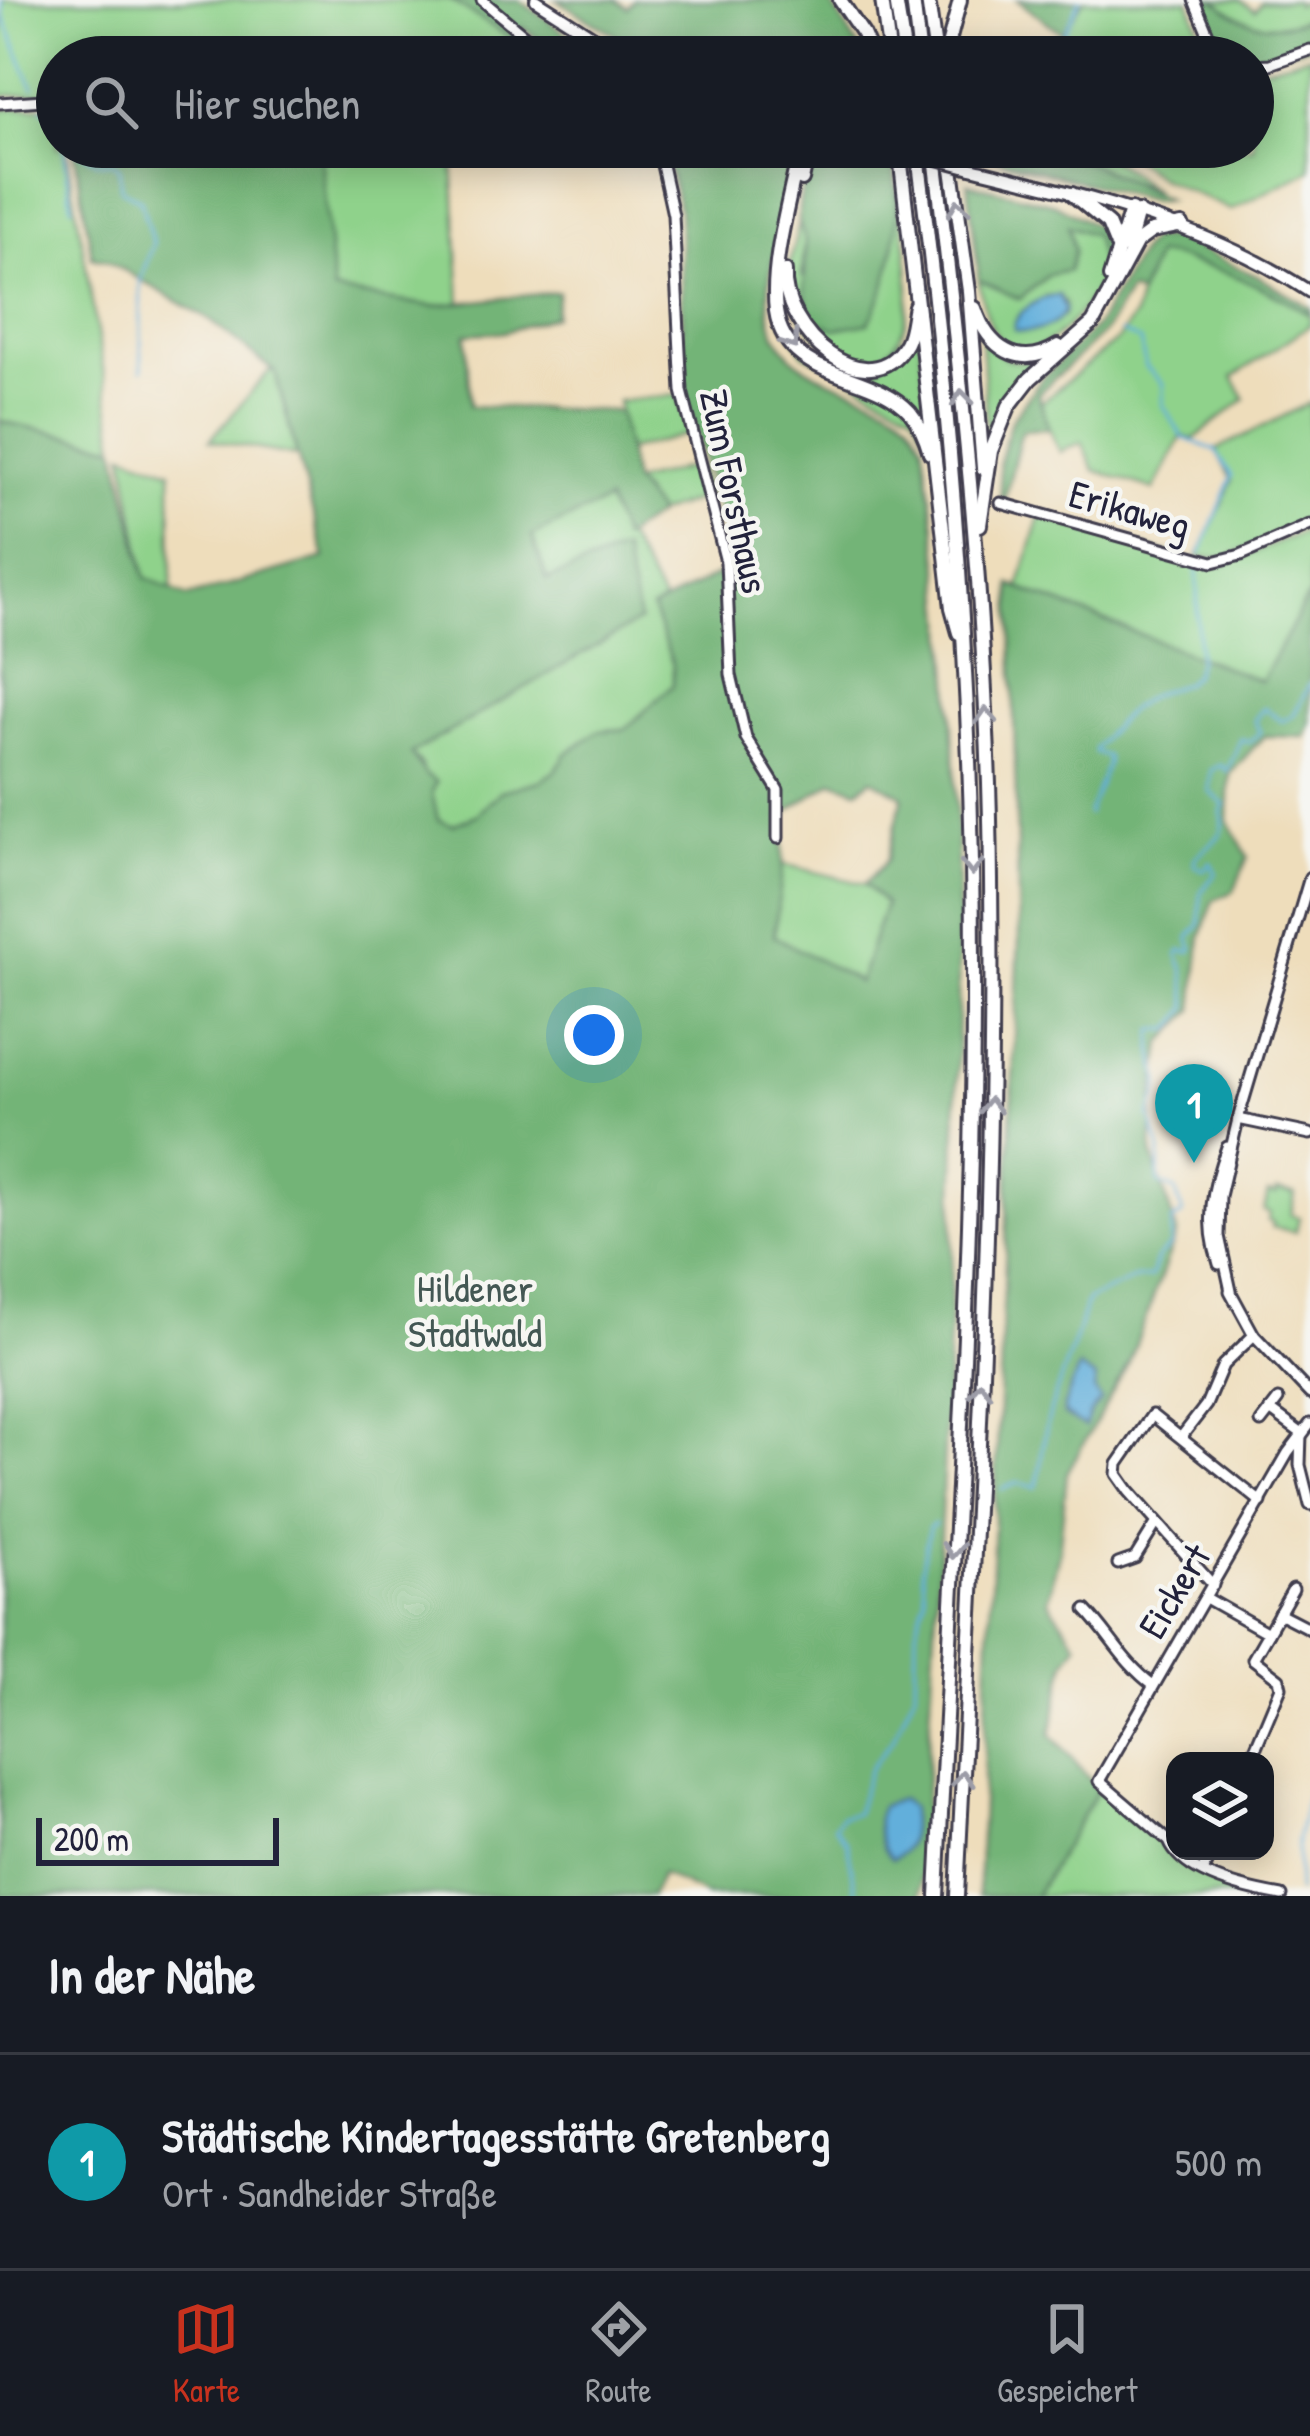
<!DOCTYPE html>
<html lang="de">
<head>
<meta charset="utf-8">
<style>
  body { margin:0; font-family:"Patrick Hand",sans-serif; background:#242831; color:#f1f3f6 }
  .controls { position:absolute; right:36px; bottom:36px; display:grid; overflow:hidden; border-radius:24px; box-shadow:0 6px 30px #0003 }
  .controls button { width:108px; height:108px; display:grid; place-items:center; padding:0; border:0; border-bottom:3px solid #363941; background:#171b24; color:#f1f3f6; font:60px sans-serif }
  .scale { position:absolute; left:36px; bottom:30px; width:243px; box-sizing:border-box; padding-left:12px; border:6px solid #22223b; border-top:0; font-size:33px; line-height:42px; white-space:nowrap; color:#22223b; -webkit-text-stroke:9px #f6f6f2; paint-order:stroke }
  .you { position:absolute; left:594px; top:1035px; width:42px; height:42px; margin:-30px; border:9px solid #fff; border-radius:50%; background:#1a73e8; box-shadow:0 0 0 18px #1a73e833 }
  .badge { display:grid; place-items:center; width:78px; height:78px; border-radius:50%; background:#c8321e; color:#fff; font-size:39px; font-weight:700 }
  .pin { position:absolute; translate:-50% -99px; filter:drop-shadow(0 3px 6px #0008) }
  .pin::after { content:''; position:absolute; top:63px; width:42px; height:36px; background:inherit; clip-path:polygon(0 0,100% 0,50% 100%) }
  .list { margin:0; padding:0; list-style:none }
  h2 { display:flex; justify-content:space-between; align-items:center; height:156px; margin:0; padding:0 48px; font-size:51px }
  h2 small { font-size:39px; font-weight:400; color:#9ea1a6 }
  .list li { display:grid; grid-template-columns:78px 1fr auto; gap:36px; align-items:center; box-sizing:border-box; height:216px; padding:0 48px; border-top:3px solid #363941 }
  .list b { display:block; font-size:45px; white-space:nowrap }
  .list p { margin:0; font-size:39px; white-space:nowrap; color:#9ea1a6 }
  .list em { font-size:39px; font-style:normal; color:#9ea1a6 }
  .icon { flex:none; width:66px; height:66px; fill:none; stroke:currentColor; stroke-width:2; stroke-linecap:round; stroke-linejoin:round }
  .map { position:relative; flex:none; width:1310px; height:1896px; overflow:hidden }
  .search { position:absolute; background:#171b24; box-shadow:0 6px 30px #0003; left:36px; right:36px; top:36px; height:132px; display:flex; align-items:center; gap:30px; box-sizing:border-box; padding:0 42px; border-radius:66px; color:#9ea1a6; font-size:45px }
  .sheet { height:372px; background:#171b24 }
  nav { display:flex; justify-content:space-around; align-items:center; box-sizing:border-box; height:168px; border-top:3px solid #363941; background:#171b24; font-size:33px; color:#9ea1a6 }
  nav a { display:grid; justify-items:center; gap:6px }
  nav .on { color:#c8321e }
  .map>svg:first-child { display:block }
  .green { fill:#8fd28b; stroke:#587a63; stroke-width:3; fill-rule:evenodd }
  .forest { fill:#73b477; stroke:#4a6b59; stroke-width:3; fill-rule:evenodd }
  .water { fill:#62afdb; stroke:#42688b; stroke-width:3 }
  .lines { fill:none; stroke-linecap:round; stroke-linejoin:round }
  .stream { stroke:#62afdb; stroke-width:3 }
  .minor-casing { stroke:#413e4e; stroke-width:15 }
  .major-casing { stroke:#413e4e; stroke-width:16 }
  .highway-casing { stroke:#413e4e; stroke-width:18 }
  .minor { stroke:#fff; stroke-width:9 }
  .major { stroke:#fff; stroke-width:10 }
  .highway { stroke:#fff; stroke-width:12 }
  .major-bridge-casing { stroke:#413e4e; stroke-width:16; stroke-linecap:butt }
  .major-bridge { stroke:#fff; stroke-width:10 }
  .oneway { stroke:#9c9ca7 }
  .labels { text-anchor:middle; stroke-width:9; stroke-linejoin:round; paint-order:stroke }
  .street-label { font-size:39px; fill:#22223b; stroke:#f6f6f2 }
  .park-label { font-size:39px; fill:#435753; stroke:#f6f6f2 }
</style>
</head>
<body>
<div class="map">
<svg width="1310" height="1896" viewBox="0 0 1310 1896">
  <rect width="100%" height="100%" fill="#f6f6f2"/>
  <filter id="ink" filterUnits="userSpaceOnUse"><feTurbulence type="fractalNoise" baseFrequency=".00833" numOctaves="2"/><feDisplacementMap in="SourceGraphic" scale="24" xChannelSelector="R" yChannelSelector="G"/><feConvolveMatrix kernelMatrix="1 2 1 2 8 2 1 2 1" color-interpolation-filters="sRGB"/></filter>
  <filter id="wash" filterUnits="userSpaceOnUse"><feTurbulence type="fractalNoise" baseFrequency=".004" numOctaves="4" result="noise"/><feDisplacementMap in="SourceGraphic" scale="48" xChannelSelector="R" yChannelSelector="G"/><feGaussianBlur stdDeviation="2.7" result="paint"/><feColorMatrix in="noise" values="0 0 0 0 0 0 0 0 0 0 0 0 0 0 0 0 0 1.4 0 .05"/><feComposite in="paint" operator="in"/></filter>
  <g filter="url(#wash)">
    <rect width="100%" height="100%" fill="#edb"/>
    <!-- green -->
    <g class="green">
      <path d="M 3,0 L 450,0 L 541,57 L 57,57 L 57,93 L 0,96 Z"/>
      <path d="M 1083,0 L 1189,0 L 1199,27 L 1222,57 L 1048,57 Z"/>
      <path d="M 1216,0 L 1239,0 L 1255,10 L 1261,2 L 1295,0 L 1296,4 L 1310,0 L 1310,18 C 1274,30 1244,28 1216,0 Z"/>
      <path d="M 1310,55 L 1310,170 L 1231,210 L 1160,178 L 1117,147 L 1253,147 L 1253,70 Z"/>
      <path d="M 57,106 L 57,147 L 66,147 L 116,446 L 0,421 L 0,109 Z"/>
      <path d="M 320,147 L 452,147 L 461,304 L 432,306 L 332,291 Z"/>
      <path d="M 1037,147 L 1095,147 L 1156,192 L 1091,164 Z"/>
      <path d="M 897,185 C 903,233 936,362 857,360 C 820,349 788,312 789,272 C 790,256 796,239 799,223 L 805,237 L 802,276 L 894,250 Z"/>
      <path d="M 1067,226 L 1095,234 L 1102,269 L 1106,269 C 1073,343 995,402 979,280 L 1019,299 L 1048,275 L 1068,271 ZM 1059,295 L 1065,304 L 1064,315 L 1034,331 L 1018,316 L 1046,296 Z"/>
      <path d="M 1173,254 C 1190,261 1204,264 1221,268 C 1252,276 1282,299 1310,314 L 1310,325 L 1233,377 L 1245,399 L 1193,440 L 1182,436 L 1154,490 L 1094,470 L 1082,442 L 1060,452 L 1038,405 L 1117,340 L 1134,317 L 1139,295 L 1156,255 Z"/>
      <path d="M 779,291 C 791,348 824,361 877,369 L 918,322 L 931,444 L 913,412 L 803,353 L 783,323 Z"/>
      <path d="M 981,335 C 1005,361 1009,366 1046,358 L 1012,393 L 988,448 Z"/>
      <path d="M 271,369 L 275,372 L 297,456 L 210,440 Z"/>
      <path d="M 678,395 L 689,434 L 625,451 L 618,401 Z"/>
      <path d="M 1310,403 L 1310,522 L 1225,558 L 1198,557 L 1232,481 L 1216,450 Z"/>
      <path d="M 124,453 L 171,470 L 172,590 L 145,577 Z"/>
      <path d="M 698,465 L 707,496 L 658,514 L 633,482 Z"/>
      <path d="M 608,501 L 622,538 L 626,537 L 664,603 L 653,609 L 673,665 L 673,685 L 639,720 L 625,729 L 598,731 L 567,753 L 555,771 L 540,781 L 501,791 L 477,815 L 453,825 L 438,820 L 421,764 L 410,754 L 639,621 L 547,580 L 532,535 Z"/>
      <path d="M 1040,517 L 1209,565 L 1224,565 L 1310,529 L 1310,593 L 1261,681 L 1019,588 Z"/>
      <path d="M 783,864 L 865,884 L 885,904 L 859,982 L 774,937 Z"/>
      <path d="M 1277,1191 L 1295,1194 L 1291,1215 L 1299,1217 L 1296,1232 L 1272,1227 L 1273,1222 L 1268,1221 L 1270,1213 L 1264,1211 L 1268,1193 L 1276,1195 Z"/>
      <path d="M 1098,1789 L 1215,1885 L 1252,1896 L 1035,1896 Z"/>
    </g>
    <!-- forest -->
    <g class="forest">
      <path d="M 450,0 L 519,0 L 600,57 L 560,57 L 523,27 L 514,40 Z"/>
      <path d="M 557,0 L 616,0 L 628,8 L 634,0 L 829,0 L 864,57 L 652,57 Z"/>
      <path d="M 1017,0 L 1083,0 L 1062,33 Z"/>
      <path d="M 1198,0 L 1216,0 C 1244,28 1274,30 1310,18 L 1310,46 C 1240,62 1231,76 1198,0 Z"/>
      <path d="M 74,147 L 320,147 L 333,291 L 432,306 L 558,292 L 554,316 L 504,332 L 466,334 L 470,406 L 619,411 L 633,482 L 658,514 L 622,539 L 607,501 L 532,536 L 547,580 L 623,550 L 639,621 L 411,754 L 426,775 L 436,782 L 432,793 L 438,820 L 453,825 L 477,815 L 501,791 L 540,781 L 555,771 L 567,753 L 598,731 L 625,729 L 673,685 L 673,665 L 652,609 L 724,571 L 732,560 L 685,394 L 679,211 L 664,147 L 784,147 C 807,197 747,278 777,337 C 801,383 863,385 901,413 C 911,419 917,432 923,442 C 962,683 962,925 955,1168 C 948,1411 934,1653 920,1896 L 707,1896 L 661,1874 L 651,1896 L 0,1896 L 0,421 L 116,446 L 145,577 L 188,597 L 325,558 L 275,372 L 211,321 L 108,261 L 92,257 ZM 872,779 L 903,796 L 887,860 L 865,884 L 885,904 L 859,982 L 774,936 L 783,864 L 783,815 L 833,781 L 858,790 Z"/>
      <path d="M 967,147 L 1037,147 L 1091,164 L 1167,200 L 1152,201 L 1004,161 Z"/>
      <path d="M 844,148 L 893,162 C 902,216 896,276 868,323 L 835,329 L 810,317 C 800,289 807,268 805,240 C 804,234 800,229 799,222 C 796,193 812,150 844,148 Z"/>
      <path d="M 968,183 L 1055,204 L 1103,230 L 1109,256 L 1106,269 L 1103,270 L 1094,235 L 1068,226 L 1074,251 L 1068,271 L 1048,275 L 1020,299 L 979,280 Z"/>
      <path d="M 1173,237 L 1259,277 L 1310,307 L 1310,314 C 1275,294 1242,275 1203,266 C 1185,262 1175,254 1156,255 L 1139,295 L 1129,291 L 1105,331 L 1038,394 L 1049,429 L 1022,430 L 1002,510 L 999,463 L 1011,420 L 1039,382 L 1096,326 L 1142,248 L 1152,239 Z"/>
      <path d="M 1011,585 L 1261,681 L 1310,593 L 1310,723 L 1305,737 L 1264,736 L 1230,774 L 1228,820 L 1248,857 L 1234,891 L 1214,900 L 1201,937 L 1194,1010 L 1162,1044 L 1154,1098 L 1152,1154 L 1177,1233 L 1129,1363 L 1067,1473 L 1059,1553 L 1048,1600 L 1078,1644 L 1066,1661 L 1051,1734 L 1098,1789 L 1035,1896 L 978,1896 L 1019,938 Z"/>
    </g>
    <!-- water -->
    <g class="water">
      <path d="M 1059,295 L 1065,310 C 1057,328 1032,335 1014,330 C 1013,312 1042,295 1059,295 Z"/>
      <path d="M 1079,1368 L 1096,1379 L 1094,1390 L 1101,1400 L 1090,1413 L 1085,1427 L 1064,1414 L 1063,1408 Z"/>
      <path d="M 900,1799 L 911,1808 C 911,1827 913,1852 892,1859 C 878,1847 874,1823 881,1806 Z"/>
    </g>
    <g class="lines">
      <!-- stream -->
      <g class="stream">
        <path d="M 1,0 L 4,17 L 33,88"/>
        <path d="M 1052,57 L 1080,0"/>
        <path d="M 42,107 L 57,120"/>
        <path d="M 64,147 L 72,207"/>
        <path d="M 72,147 L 98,162 L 113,162 L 119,168 L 121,189 L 140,199 L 153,244 L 140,281 L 142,370"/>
        <path d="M 1048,147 L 1049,148"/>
        <path d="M 1120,332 L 1140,341 L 1146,367 L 1163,384 L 1163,405 L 1183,438 L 1215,450 L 1232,476 L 1200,554"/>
        <path d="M 1088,814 L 1107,764 L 1107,757 L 1095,752 L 1095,748 C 1126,712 1138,694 1186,683 L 1194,675 L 1198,659 L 1197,564"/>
        <path d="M 1002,1489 L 1018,1483 L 1036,1487 C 1041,1471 1041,1456 1044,1440 C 1050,1404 1064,1371 1076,1337 C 1080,1325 1082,1312 1088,1300 L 1134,1279 L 1151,1277 L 1157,1258 L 1171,1245 L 1172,1222 L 1183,1214 L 1175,1190 L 1159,1183 L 1160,1147 L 1150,1115 C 1173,1069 1148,1074 1154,1030 L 1172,1029 L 1188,1008 L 1184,971 L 1178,955 L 1181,950 L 1190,952 L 1193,949 L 1189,937 L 1200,925 L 1201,892 L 1216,873 L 1210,862 L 1204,870 L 1194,865 L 1195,858 C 1209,843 1230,837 1221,812 L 1225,805 L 1209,791 L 1211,770 L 1221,765 L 1227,771 L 1241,739 L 1250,742 L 1260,732 L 1254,720 L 1264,708 L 1282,721 L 1293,716 L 1310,684"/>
        <path d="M 1298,1892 L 1297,1840 L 1310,1781"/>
        <path d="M 857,1896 L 847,1843 L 834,1826 L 841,1816 L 856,1813 L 870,1768 L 893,1739 L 915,1691 L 916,1630 L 925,1598 L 922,1567 L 929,1528 L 934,1524"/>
      </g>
    </g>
  </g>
  <g filter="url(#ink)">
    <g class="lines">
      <!-- minor casing -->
      <g class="minor-casing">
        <g id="minor">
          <path d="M 482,0 L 550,57"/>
          <path d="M 1194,0 L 1211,41 L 1229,57"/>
          <path d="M 1253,65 L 1270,64 L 1310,50"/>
          <path d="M 0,103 L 57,99"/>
          <path d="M 658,147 L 673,215 L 682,391 L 726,562 L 731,675 L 746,738 L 778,790 L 778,838"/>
          <path d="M 1001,503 L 1213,562 L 1241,555 L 1310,525"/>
          <path d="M 1238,1119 L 1310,1134"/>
          <path d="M 1219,1264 C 1205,1222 1212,1187 1227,1147"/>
          <path d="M 1230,1291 L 1254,1335 L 1310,1394"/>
          <path d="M 1231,1291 L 1219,1236 L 1220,1196 L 1238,1119 L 1310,877"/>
          <path d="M 1270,1410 L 1301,1433 L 1300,1465 L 1310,1505"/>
          <path d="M 1261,1422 L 1278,1400"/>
          <path d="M 1182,1436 L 1206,1405 L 1223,1365 L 1254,1335"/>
          <path d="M 1118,1564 L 1135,1558 L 1156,1524"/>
          <path d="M 1213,1585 L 1129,1491 L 1117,1474 L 1118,1464 L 1152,1415 L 1261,1502"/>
          <path d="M 1206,1598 L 1268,1633 L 1253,1659 L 1279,1679 L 1281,1687 L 1250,1761"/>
          <path d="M 1086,1610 C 1110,1635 1124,1664 1153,1685"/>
          <path d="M 1279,1613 L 1310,1629"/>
          <path d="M 1268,1633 L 1293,1589"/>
          <path d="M 1203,1869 L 1213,1851"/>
          <path d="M 1282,1896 C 1248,1890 1183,1876 1169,1841 L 1099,1781 L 1288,1453 L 1310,1424"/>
        </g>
      </g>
      <!-- major casing -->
      <g class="major-casing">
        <g id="major">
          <path d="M 536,0 L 625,57"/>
          <path d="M 971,168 C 1090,197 1206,224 1310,292"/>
        </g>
      </g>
      <!-- highway casing -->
      <g class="highway-casing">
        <g id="highway">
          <path d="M 840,0 L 863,34 L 873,57"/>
          <path d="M 882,0 L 890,57"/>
          <path d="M 896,0 L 905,57"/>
          <path d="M 913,0 L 920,57"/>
          <path d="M 928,0 L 936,57"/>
          <path d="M 945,57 L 960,0"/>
          <path d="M 800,147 C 791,195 770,264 776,311 C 786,382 871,369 910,412 C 920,424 926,439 930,453"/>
          <path d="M 899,147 L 952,608 L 959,633"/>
          <path d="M 917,147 C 953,427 974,707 973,989 C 973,1291 951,1594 937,1896"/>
          <path d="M 934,147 C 963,390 989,635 991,880 C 995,1219 973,1558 957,1896"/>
          <path d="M 949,147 L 969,291 L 983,468"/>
          <path d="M 802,180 L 809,147"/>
          <path d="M 1072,194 L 1108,224 L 1117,246"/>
          <path d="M 1128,248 L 1138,212"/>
          <path d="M 785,271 C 780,331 869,409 906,343 C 912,332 912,318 915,306"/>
          <path d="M 1110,277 L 1131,210"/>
          <path d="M 975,308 C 988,348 1019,370 1058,346"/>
          <path d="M 980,525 L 991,451 L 1009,406 L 1030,379 L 1093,323 L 1137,242 L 1152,231 L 1182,225"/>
        </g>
      </g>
      <!-- minor -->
      <use href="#minor" class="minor"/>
      <!-- major -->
      <use href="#major" class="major"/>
      <!-- highway -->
      <use href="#highway" class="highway"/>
      <!-- major-bridge casing -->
      <g class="major-bridge-casing">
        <path id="major-bridge" d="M 893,147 L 971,168"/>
      </g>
      <!-- major-bridge -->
      <use href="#major-bridge" class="major-bridge"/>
    </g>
    <!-- one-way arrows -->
    <defs><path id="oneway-chevron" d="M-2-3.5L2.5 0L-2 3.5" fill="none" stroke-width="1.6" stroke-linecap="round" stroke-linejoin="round" transform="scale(3)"/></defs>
    <g class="oneway">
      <use href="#oneway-chevron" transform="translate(958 208) rotate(-98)"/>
      <use href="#oneway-chevron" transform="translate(791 341) rotate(55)"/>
      <use href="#oneway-chevron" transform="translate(962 398) rotate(-96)"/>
      <use href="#oneway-chevron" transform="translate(986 716) rotate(-93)"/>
      <use href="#oneway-chevron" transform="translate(972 867) rotate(89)"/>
      <use href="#oneway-chevron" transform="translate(990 1106) rotate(-89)"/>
      <use href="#oneway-chevron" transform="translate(980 1390) rotate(-88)"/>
      <use href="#oneway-chevron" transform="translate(953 1550) rotate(93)"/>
      <use href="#oneway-chevron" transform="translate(963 1779) rotate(-87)"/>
    </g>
  </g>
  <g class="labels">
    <!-- street labels -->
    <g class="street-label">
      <text transform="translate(735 491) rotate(78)" y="14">Zum Forsthaus</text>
      <text transform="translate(1130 509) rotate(16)" y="14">Erikaweg</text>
      <text transform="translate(1174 1591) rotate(-59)" y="14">Eickert</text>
    </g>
    <!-- park labels -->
    <g class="park-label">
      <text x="475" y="1302">Hildener<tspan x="475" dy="45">Stadtwald</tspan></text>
    </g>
  </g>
</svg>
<div class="controls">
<button><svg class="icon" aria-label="layers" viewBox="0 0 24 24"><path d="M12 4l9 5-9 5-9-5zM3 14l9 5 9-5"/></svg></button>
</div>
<div class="scale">200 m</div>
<div class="you"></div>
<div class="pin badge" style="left:1194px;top:1163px;background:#0f9aa8">1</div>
<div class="search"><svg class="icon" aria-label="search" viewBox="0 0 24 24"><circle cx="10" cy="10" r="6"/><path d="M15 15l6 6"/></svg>Hier suchen</div>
</div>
<section class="sheet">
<h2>In der Nähe<small></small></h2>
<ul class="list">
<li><span class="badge" style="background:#0f9aa8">1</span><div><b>Städtische Kindertagesstätte Gretenberg</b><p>Ort · Sandheider Straße</p></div><em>500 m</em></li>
</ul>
</section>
<nav>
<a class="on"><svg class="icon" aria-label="map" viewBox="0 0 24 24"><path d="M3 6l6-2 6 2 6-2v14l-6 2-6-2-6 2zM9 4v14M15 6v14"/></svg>Karte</a>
<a><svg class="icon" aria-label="directions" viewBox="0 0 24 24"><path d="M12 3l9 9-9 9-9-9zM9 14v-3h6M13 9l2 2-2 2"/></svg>Route</a>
<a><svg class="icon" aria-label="saved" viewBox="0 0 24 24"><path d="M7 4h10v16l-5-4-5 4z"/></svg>Gespeichert</a>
</nav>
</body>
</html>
